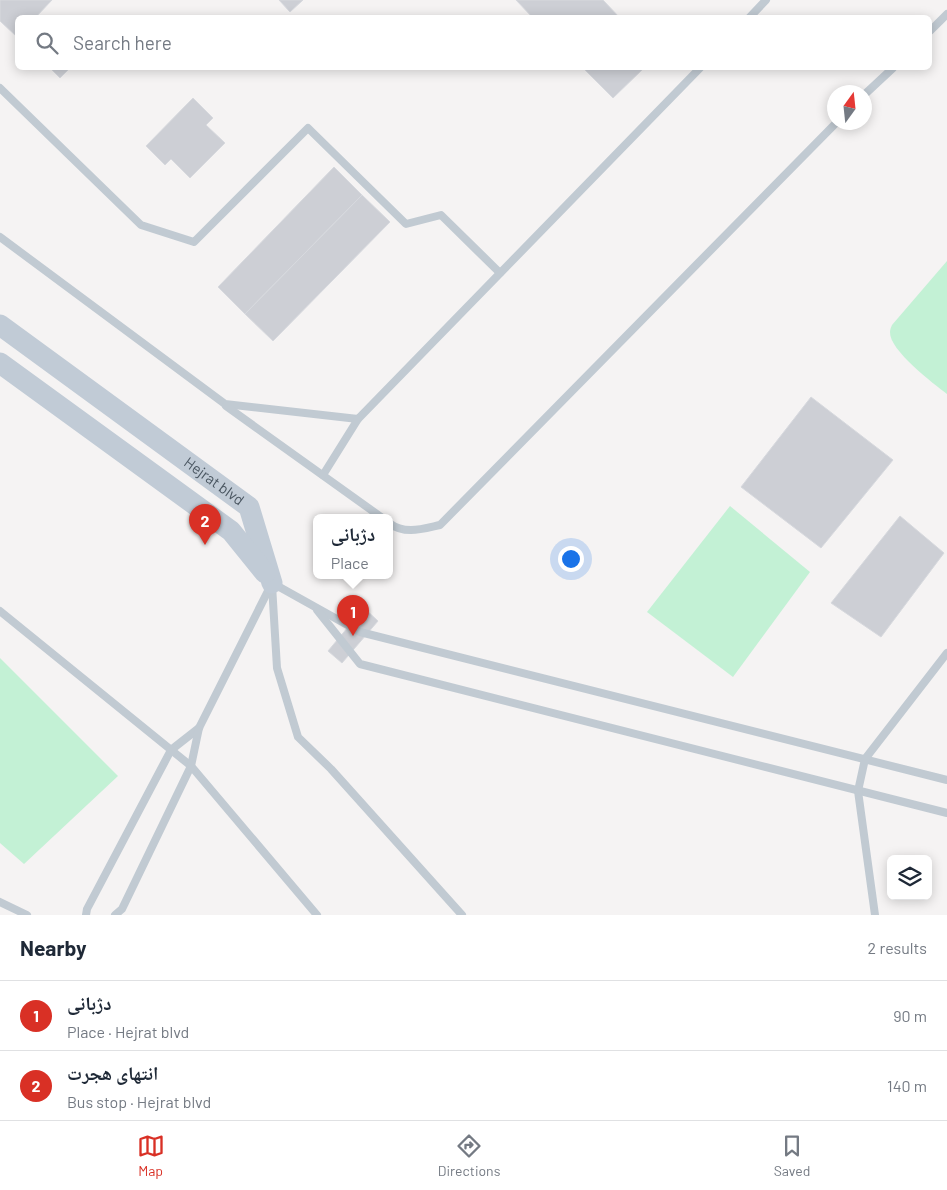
<!DOCTYPE html>
<html lang="en">
<head>
<meta charset="utf-8">
<style>
  body { margin:0; font-family:Barlow,"Noto Naskh Arabic",sans-serif; background:#f6f6f7; color:#1f2937 }
  .controls { position:absolute; right:15px; bottom:15px; display:grid; overflow:hidden; border-radius:8px; box-shadow:0 2px 12px #0003 }
  .controls button { width:45px; height:45px; display:grid; place-items:center; padding:0; border:0; border-bottom:1px solid #e0e1e3; background:#fff; color:#1f2937; font:25px sans-serif }
  .compass { position:absolute; left:827px; top:85px; width:45px; height:45px; border-radius:50%; background:#fff; box-shadow:0 2px 12px #0003; rotate:15deg }
  .you { position:absolute; left:570px; top:558px; width:18px; height:18px; margin:-12px; border:4px solid #fff; border-radius:50%; background:#1a73e8; box-shadow:0 0 0 8px #1a73e833 }
  .badge { display:grid; place-items:center; width:32px; height:32px; border-radius:50%; background:#d93025; color:#fff; font-size:16px; font-weight:700 }
  .pin { position:absolute; translate:-50% -41px; filter:drop-shadow(0 1px 2px #0008) }
  .pin::after { content:''; position:absolute; top:26px; width:18px; height:15px; background:inherit; clip-path:polygon(0 0,100% 0,50% 100%) }
  .popup { position:absolute; left:313px; top:514px; width:80px; height:65px; box-sizing:border-box; display:grid; place-content:center; border-radius:8px; background:#fff; filter:drop-shadow(0 1px 4px #0005); font-size:16px; white-space:nowrap; color:#747a83 }
  .popup b { font-size:19px; color:#1f2937 }
  .popup::after { content:''; position:absolute; left:50%; top:100%; margin-left:-10px; border:10px solid transparent; border-top-color:#fff }
  .list { margin:0; padding:0; list-style:none }
  h2 { display:flex; justify-content:space-between; align-items:center; height:65px; margin:0; padding:0 20px; font-size:21px }
  h2 small { font-size:16px; font-weight:400; color:#747a83 }
  .list li { display:grid; grid-template-columns:32px 1fr auto; gap:15px; align-items:center; box-sizing:border-box; height:70px; padding:0 20px; border-top:1px solid #e0e1e3 }
  .list b { display:block; font-size:19px; white-space:nowrap }
  .list p { margin:0; font-size:16px; white-space:nowrap; color:#747a83 }
  .list em { font-size:16px; font-style:normal; color:#747a83 }
  .icon { flex:none; width:28px; height:28px; fill:none; stroke:currentColor; stroke-width:2; stroke-linecap:round; stroke-linejoin:round }
  .map { position:relative; flex:none; width:947px; height:915px; overflow:hidden }
  .search { position:absolute; background:#fff; box-shadow:0 2px 12px #0003; left:15px; right:15px; top:15px; height:55px; display:flex; align-items:center; gap:12px; box-sizing:border-box; padding:0 18px; border-radius:8px; color:#747a83; font-size:19px }
  .sheet { height:205px; background:#fff }
  nav { display:flex; justify-content:space-around; align-items:center; box-sizing:border-box; height:70px; border-top:1px solid #e0e1e3; background:#fff; font-size:14px; color:#747a83 }
  nav a { display:grid; justify-items:center; gap:2px }
  nav .on { color:#d93025 }
  .map>svg:first-child { display:block }
  .green { fill:#c3f1d5 }
  .building { fill:#cdcfd5; stroke:#d7d9de }
  .lines { fill:none; stroke-linecap:round; stroke-linejoin:round }
  .lane { stroke:#c1cad2; stroke-width:8 }
  .secondary { stroke:#c1cbd6; stroke-width:21 }
  .labels { text-anchor:middle; stroke-width:4; stroke-linejoin:round; paint-order:stroke }
  .street-label { font-size:15px; fill:#4a5661; stroke:#fff }
</style>
</head>
<body>
<div class="map">
<svg width="947" height="915" viewBox="0 0 947 915">
  <rect width="100%" height="100%" fill="#f5f3f3"/>
  <!-- green -->
  <g class="green">
    <path d="M 947,261 L 947,394 C 934,384 889,350 890,332 C 890,330 891,327 892,325 Z"/>
    <path d="M 730,506 L 810,572 L 733,677 L 647,612 Z"/>
    <path d="M 0,658 L 118,776 L 24,864 L 0,843 Z"/>
  </g>
  <!-- building -->
  <g class="building">
    <path d="M 0,0 L 52,0 L 35,18 L 18,18 L 16,36 L 0,21 Z"/>
    <path d="M 279,0 L 303,0 L 290,12 Z"/>
    <path d="M 516,0 L 603,0 L 620,18 L 533,18 Z"/>
    <path d="M 50,68 L 70,68 L 60,78 Z"/>
    <path d="M 583,68 L 644,68 L 613,98 Z"/>
    <path d="M 193,98 L 213,118 L 206,125 L 225,143 L 190,178 L 171,159 L 165,165 L 146,146 Z"/>
    <path d="M 334,167 L 362,195 L 245,314 L 218,287 Z"/>
    <path d="M 362,195 L 390,222 L 273,341 L 245,314 Z"/>
    <path d="M 811,397 L 893,460 L 821,548 L 741,487 Z"/>
    <path d="M 900,516 L 944,553 L 881,637 L 831,603 Z"/>
    <path d="M 364,608 L 378,621 L 342,663 L 328,651 Z"/>
  </g>
  <g class="lines">
    <!-- lane -->
    <g class="lane">
      <path d="M 749,18 L 766,0"/>
      <path d="M 930,31 L 947,14"/>
      <path d="M 0,88 L 141,225 L 194,242 L 308,128 L 406,224 L 441,215 L 500,273"/>
      <path d="M 864,95 L 893,68"/>
      <path d="M 0,237 L 225,404 L 358,419 L 700,68"/>
      <path d="M 226,406 L 381,517"/>
      <path d="M 323,475 L 358,419"/>
      <path d="M 389,523 C 405,535 422,529 440,525 L 837,122"/>
      <path d="M 274,584 L 360,632 L 947,780"/>
      <path d="M 272,585 L 277,668 L 298,737 L 331,769 L 462,915"/>
      <path d="M 317,610 L 360,664 L 947,813"/>
      <path d="M 0,611 L 191,766 L 317,915"/>
      <path d="M 0,902 L 27,915"/>
      <path d="M 86,915 L 87,909 L 171,750 L 199,728"/>
      <path d="M 115,915 L 122,909 L 191,766 L 199,728 L 271,585"/>
      <path d="M 875,915 L 858,791 L 865,759 L 947,653"/>
    </g>
    <!-- secondary -->
    <g class="secondary">
      <path id="s1" d="M 0,325 L 249,507 L 272,583"/>
      <path d="M 0,363 L 231,531 L 265,573"/>
    </g>
  </g>
  <g class="labels">
    <!-- street labels -->
    <g class="street-label">
      <text dy="5" stroke="none"><textPath href="#s1" startOffset="265">Hejrat blvd</textPath></text>
    </g>
  </g>
</svg>
<div class="controls">
<button><svg class="icon" aria-label="layers" viewBox="0 0 24 24"><path d="M12 4l9 5-9 5-9-5zM3 14l9 5 9-5"/></svg></button>
</div>
<svg class="compass" viewBox="-18 -18 36 36"><path d="M0-13l5 13h-10z" fill="#e53935"/><path d="M0 13l5-13h-10z" fill="#747a83"/></svg>
<div class="you"></div>
<div class="pin badge" style="left:353px;top:636px">1</div>
<div class="popup"><b>دژبانی</b>Place</div>
<div class="pin badge" style="left:205px;top:545px">2</div>
<div class="search"><svg class="icon" aria-label="search" viewBox="0 0 24 24"><circle cx="10" cy="10" r="6"/><path d="M15 15l6 6"/></svg>Search here</div>
</div>
<section class="sheet">
<h2>Nearby<small>2 results</small></h2>
<ul class="list">
<li><span class="badge">1</span><div><b>دژبانی</b><p>Place · Hejrat blvd</p></div><em>90 m</em></li>
<li><span class="badge">2</span><div><b>انتهای هجرت</b><p>Bus stop · Hejrat blvd</p></div><em>140 m</em></li>
</ul>
</section>
<nav>
<a class="on"><svg class="icon" aria-label="map" viewBox="0 0 24 24"><path d="M3 6l6-2 6 2 6-2v14l-6 2-6-2-6 2zM9 4v14M15 6v14"/></svg>Map</a>
<a><svg class="icon" aria-label="directions" viewBox="0 0 24 24"><path d="M12 3l9 9-9 9-9-9zM9 14v-3h6M13 9l2 2-2 2"/></svg>Directions</a>
<a><svg class="icon" aria-label="saved" viewBox="0 0 24 24"><path d="M7 4h10v16l-5-4-5 4z"/></svg>Saved</a>
</nav>
</body>
</html>
